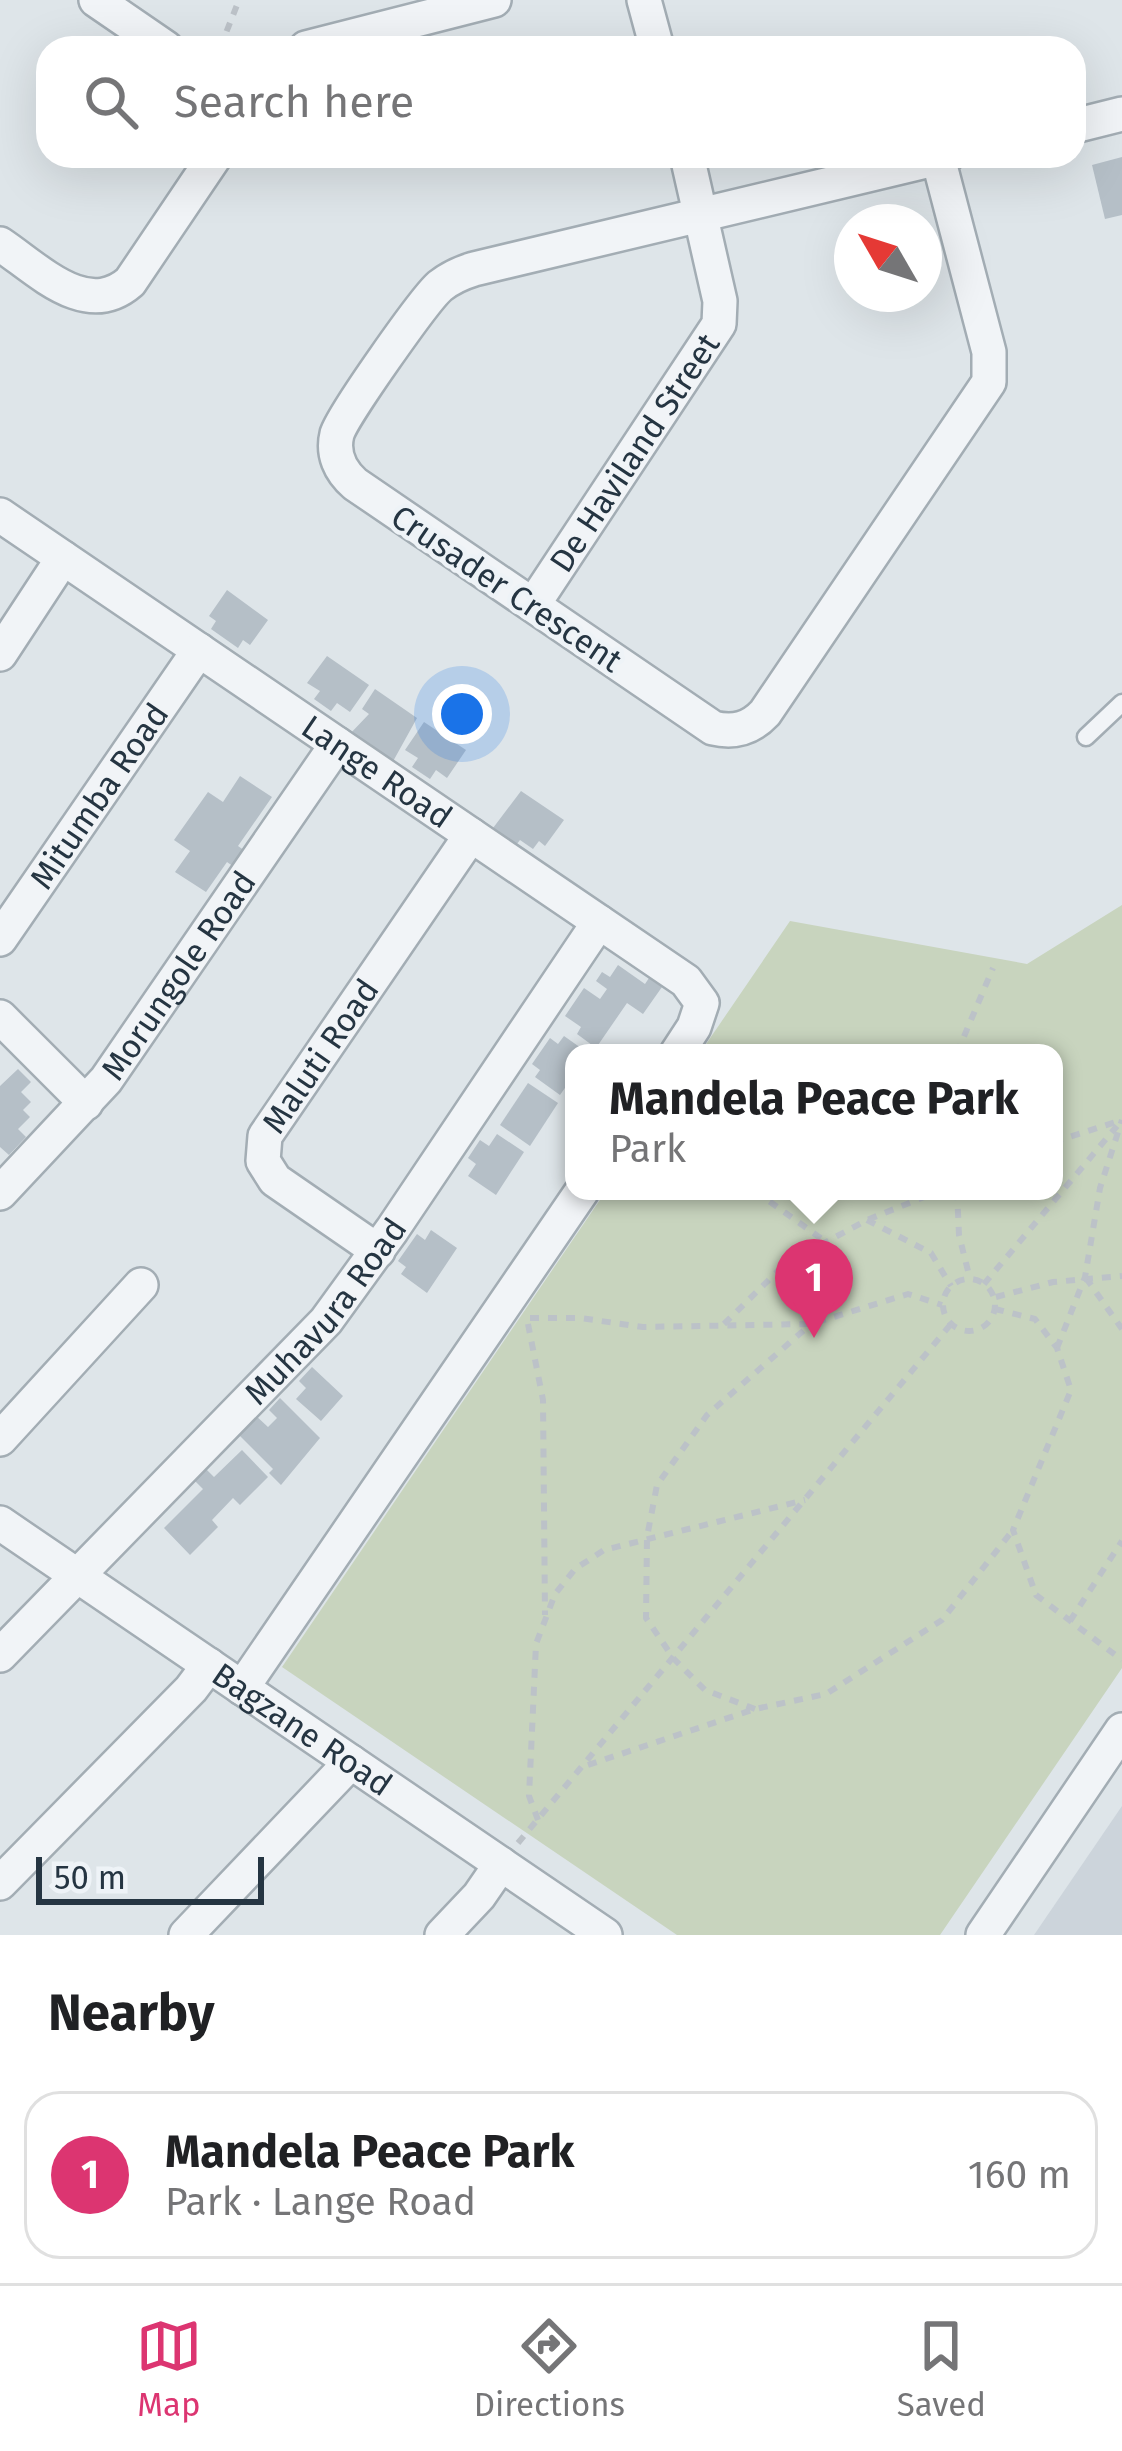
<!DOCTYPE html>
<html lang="en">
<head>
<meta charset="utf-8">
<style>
  body { margin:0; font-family:"Fira Sans",sans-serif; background:#f2f2f2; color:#202124 }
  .compass { position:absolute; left:834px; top:204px; width:108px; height:108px; border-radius:50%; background:#fff; box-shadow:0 12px 48px #0002; rotate:309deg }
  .scale { position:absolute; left:36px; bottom:30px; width:228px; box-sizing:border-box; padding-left:12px; border:6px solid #253542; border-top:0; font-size:33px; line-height:42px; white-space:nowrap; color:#253542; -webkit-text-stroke:9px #eef3f7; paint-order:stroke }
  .you { position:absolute; left:462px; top:714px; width:42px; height:42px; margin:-30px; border:9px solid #fff; border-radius:50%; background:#1a73e8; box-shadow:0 0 0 18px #1a73e833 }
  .badge { display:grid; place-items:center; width:78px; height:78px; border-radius:50%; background:#dc3571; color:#fff; font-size:39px; font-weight:700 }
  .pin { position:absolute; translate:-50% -99px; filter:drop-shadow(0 3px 6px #0008) }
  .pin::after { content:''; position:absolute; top:63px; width:42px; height:36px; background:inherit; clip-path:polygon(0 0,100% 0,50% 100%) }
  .popup { position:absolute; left:565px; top:1044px; width:498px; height:156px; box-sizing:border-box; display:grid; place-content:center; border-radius:24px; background:#fff; filter:drop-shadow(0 3px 9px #0005); font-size:39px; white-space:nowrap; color:#757577 }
  .popup b { font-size:45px; color:#202124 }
  .popup::after { content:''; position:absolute; left:50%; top:100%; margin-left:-24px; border:24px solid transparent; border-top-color:#fff }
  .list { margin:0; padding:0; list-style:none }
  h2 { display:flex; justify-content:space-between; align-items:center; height:156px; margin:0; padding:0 48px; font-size:51px }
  h2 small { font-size:39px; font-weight:400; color:#757577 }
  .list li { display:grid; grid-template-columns:78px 1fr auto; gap:36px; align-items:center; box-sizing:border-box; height:168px; margin:0 24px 24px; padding:0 24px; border:3px solid #e0e0e0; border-radius:36px }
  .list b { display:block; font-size:45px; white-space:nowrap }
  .list p { margin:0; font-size:39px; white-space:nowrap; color:#757577 }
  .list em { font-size:39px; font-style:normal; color:#757577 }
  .icon { flex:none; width:66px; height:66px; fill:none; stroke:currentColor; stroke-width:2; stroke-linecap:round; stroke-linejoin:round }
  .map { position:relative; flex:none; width:1122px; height:1935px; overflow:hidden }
  .search { position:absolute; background:#fff; box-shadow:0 12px 48px #0002; left:36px; right:36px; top:36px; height:132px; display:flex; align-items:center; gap:30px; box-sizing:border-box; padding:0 42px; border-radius:36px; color:#757577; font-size:45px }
  .sheet { height:348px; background:#fff }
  nav { display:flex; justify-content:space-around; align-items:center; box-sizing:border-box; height:168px; border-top:3px solid #e0e0e0; background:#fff; font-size:33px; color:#757577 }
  nav a { display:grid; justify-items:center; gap:6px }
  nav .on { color:#dc3571 }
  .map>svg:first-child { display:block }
  .built { fill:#ccd4db }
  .green { fill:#c8d4be }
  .building { fill:#b5bfc7 }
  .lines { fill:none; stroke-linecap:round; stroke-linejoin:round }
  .service-casing { stroke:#a3adb4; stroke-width:21 }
  .minor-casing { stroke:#a3adb4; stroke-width:38 }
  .path { stroke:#bcc2c8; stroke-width:6; stroke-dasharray:9 9; stroke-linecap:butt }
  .service { stroke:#f1f4f7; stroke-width:16 }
  .minor { stroke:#f1f4f7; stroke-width:33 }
  .labels { text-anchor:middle; stroke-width:9; stroke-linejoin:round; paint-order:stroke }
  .street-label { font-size:33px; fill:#253542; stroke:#eef3f7 }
</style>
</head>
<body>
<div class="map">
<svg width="1122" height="1935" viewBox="0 0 1122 1935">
  <rect width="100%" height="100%" fill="#dee5e9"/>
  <!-- built -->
  <path class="built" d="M 1122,1806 L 1122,1935 L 1034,1935 Z"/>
  <!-- green -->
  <path class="green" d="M 1122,905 L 1122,1668 L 940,1935 L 677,1935 L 282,1667 L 606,1191 L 1054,1191 L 1054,1053 L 700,1053 L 790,921 L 1027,964 Z"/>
  <!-- building -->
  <g class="building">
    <path d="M 1122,157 L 1122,215 L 1105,219 L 1092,165 Z"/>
    <path d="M 227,590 L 268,620 L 250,645 L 243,640 L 238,648 L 211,629 L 216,621 L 209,616 Z"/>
    <path d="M 327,656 L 369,685 L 350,712 L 337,703 L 331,711 L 314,699 L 320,691 L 307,683 Z"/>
    <path d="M 375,689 L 417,718 L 391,765 L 348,736 L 369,714 L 362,709 Z"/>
    <path d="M 424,722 L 466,750 L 447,778 L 436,770 L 430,779 L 412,767 L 418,758 L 405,750 Z"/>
    <path d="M 240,776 L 272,797 L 238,846 L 248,853 L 237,869 L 227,862 L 206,892 L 175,872 L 190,851 L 174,840 L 208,792 L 223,802 Z"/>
    <path d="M 521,791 L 564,820 L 545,846 L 539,841 L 533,849 L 520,840 L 513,849 L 490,832 Z"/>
    <path d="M 618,965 L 645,984 L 649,978 L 662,987 L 643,1014 L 627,1003 L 596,1048 L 577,1034 L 581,1027 L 565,1016 L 584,988 L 600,999 L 607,989 L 596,981 L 602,972 L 610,977 Z"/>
    <path d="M 564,1036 L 588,1053 L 574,1053 L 574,1075 L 560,1095 L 535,1077 L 540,1070 L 532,1064 L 550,1038 L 558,1044 Z"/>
    <path d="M 18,1069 L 31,1082 L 21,1092 L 31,1102 L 23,1110 L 30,1117 L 18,1129 L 26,1137 L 9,1155 L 0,1147 L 0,1086 Z"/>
    <path d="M 528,1083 L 558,1103 L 530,1146 L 500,1125 Z"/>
    <path d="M 497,1134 L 524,1152 L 496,1195 L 468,1176 L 476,1164 L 468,1158 L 480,1140 L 489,1146 Z"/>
    <path d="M 431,1230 L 457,1248 L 427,1293 L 401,1274 L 406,1267 L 398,1261 L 417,1234 L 425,1240 Z"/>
    <path d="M 312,1367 L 343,1396 L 321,1421 L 296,1399 L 306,1388 L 299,1381 Z"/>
    <path d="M 280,1398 L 320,1438 L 281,1485 L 269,1473 L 273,1469 L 235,1431 L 253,1413 L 268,1427 L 277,1418 L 269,1410 Z"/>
    <path d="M 242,1450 L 268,1477 L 240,1505 L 233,1498 L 212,1520 L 218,1527 L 190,1555 L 164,1528 L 203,1489 L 192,1478 L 203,1466 L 214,1477 Z"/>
  </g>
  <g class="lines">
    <!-- service casing -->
    <g class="service-casing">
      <path id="service" d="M 1086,737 L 1122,703"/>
    </g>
    <!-- minor casing -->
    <g class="minor-casing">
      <g id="minor">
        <path d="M 96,0 L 166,48"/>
        <path d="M 644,0 L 657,48"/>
        <path d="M 306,48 L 494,0"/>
        <path d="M 1074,126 L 1122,114"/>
        <path d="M 938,158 L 989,352 L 989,382 L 765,713 C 750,729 734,733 713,728 L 355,484 C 340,471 332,454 337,434 C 343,415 424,300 440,286 C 450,278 461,273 474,269 L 947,156"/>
        <path d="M 0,244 C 39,270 86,320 130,282 L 215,156"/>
        <path id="s1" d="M 0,515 L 686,981 L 702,1003 L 694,1027 L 677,1053"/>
        <path id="s2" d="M 533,605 L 719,324 L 720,301 L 687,156"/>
        <path d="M 0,654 L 63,558"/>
        <path id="s3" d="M 0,939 L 199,650"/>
        <path d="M 0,1017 L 86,1103"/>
        <path id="s4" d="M 0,1193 L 106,1080 L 337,744"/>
        <path id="s5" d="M 378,1251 L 275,1180 L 263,1161 L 265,1136 L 471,835"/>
        <path d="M 0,1439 L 141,1285"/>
        <path id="s6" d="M 0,1523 L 605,1935"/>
        <path id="s7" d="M 0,1655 L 326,1321 L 392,1230 L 599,922"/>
        <path d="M 242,1688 L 582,1191"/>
        <path d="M 0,1883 L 191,1689 L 209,1665"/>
        <path d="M 186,1935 L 351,1762"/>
        <path d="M 442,1935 L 479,1896 L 501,1864"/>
        <path d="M 983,1935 L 1122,1730"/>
      </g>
    </g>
    <!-- path -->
    <g class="path">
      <path d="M 220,48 L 239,0"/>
      <path d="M 957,1053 L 993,968"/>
      <path d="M 1054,1142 L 1122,1120"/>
      <path d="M 755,1191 L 826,1242"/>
      <path d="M 957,1191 L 959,1235 L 970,1279"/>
      <path d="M 867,1220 L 931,1253 L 951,1286"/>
      <path d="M 1086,1278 L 1122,1329"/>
      <circle cx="969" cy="1305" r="26"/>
      <path d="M 984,1284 L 1117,1126"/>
      <path d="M 996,1297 L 1053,1282 L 1122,1276"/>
      <path d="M 995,1309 L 1035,1319 L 1057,1348 L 1071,1390 L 1013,1530 L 1036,1595 L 1122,1660"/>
      <path d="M 530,1318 L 580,1318 L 643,1327 L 811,1324 L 908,1294 L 942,1305"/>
      <path d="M 528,1324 L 543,1400 L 545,1615"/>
      <path d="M 724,1324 L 785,1264 L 867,1220 L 939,1191"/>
      <path d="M 1057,1348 L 1085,1277 L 1100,1188 L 1122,1120"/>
      <path d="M 1070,1621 L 1122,1541"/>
      <path d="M 755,1709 L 705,1690 L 674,1659 L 646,1618 L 647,1537 L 657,1485 L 707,1415 L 811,1324"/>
      <path d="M 588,1765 L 755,1709 L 826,1694 L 942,1620 L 1013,1530"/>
      <path d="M 538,1820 L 529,1796 L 536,1644 L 555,1594 L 575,1569 L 604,1550 L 805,1500"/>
      <path d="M 518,1843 L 951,1324"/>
    </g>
    <!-- service -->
    <use href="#service" class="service"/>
    <!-- minor -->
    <use href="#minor" class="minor"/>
  </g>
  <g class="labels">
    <!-- street labels -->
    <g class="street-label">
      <text dy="12" stroke="none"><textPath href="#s2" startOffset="183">De Haviland Street</textPath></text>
      <text transform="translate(507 588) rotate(34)" y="12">Crusader Crescent</text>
      <text dy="12" stroke="none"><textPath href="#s1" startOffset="456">Lange Road</textPath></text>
      <text dy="12" stroke="none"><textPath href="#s3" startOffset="174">Mitumba Road</textPath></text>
      <text dy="12" stroke="none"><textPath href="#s4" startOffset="282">Morungole Road</textPath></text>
      <text dy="12" stroke="none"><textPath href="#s5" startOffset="270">Maluti Road</textPath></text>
      <text dy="12" stroke="none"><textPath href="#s7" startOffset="474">Muhavura Road</textPath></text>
      <text dy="12" stroke="none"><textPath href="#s6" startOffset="366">Bagzane Road</textPath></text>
    </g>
  </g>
</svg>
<svg class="compass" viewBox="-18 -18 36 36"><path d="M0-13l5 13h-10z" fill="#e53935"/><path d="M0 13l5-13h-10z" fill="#757577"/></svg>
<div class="scale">50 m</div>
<div class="you"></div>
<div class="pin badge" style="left:814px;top:1338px">1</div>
<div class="popup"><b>Mandela Peace Park</b>Park</div>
<div class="search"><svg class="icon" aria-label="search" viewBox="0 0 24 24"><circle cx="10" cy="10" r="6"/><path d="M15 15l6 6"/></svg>Search here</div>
</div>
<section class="sheet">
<h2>Nearby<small></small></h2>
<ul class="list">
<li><span class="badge">1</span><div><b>Mandela Peace Park</b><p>Park · Lange Road</p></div><em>160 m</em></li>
</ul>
</section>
<nav>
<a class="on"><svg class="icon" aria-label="map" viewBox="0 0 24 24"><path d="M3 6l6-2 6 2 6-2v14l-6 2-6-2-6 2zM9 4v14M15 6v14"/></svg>Map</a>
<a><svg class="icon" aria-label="directions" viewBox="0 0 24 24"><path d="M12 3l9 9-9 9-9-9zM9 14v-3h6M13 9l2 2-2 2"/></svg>Directions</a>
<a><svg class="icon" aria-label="saved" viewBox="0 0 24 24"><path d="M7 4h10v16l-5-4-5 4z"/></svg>Saved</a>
</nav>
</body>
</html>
